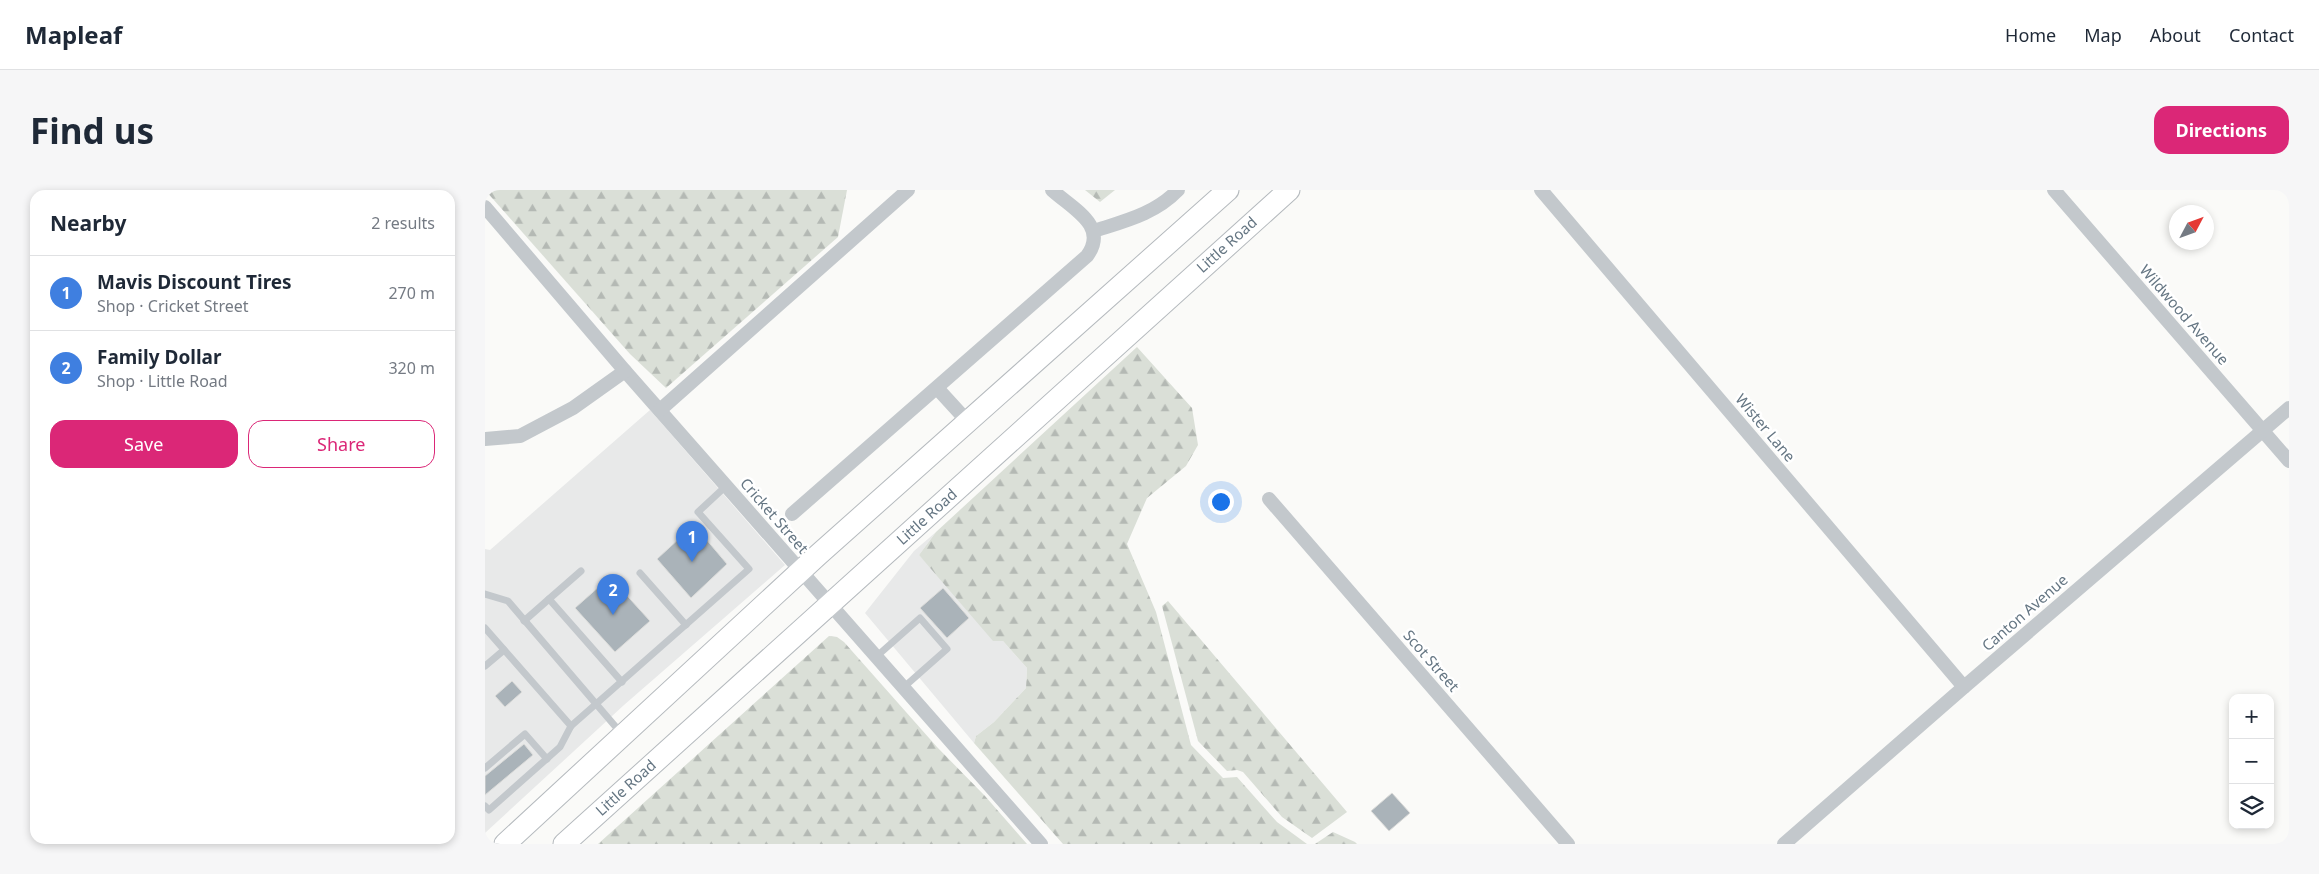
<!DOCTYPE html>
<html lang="en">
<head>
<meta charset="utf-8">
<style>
  body { margin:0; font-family:"Noto Sans",sans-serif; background:#f6f6f7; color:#1f2937 }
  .controls { position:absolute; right:15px; bottom:15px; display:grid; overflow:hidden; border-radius:10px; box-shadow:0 2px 8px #0003 }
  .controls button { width:45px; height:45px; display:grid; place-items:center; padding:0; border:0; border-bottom:1px solid #e0e1e3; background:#fff; color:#1f2937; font:25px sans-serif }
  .compass { position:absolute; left:1684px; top:15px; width:45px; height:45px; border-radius:50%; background:#fff; box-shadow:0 2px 8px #0003; rotate:49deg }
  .you { position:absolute; left:735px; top:311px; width:18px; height:18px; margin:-12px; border:4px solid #fff; border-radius:50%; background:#1a73e8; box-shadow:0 0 0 8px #1a73e833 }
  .badge { display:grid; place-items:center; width:32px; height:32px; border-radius:50%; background:#db2777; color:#fff; font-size:16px; font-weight:700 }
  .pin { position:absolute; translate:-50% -41px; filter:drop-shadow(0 1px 2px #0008) }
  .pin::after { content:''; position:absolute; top:26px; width:18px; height:15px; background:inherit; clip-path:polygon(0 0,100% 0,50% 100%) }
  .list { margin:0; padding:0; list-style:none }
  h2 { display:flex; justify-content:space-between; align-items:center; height:65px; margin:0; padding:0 20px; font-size:21px }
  h2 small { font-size:16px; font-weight:400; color:#747a83 }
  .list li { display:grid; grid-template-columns:32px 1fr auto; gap:15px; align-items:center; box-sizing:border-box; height:75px; padding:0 20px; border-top:1px solid #e0e1e3 }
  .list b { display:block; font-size:19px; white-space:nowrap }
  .list p { margin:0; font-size:16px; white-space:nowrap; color:#747a83 }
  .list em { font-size:16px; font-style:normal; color:#747a83 }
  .actions { display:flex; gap:10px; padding:15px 20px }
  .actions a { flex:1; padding:11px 0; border:1px solid #db2777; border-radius:15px; text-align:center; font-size:18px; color:#db2777 }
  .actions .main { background:#db2777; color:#fff }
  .icon { flex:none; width:28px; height:28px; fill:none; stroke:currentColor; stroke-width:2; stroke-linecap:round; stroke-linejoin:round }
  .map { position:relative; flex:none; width:1804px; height:654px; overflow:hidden; border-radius:15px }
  header { display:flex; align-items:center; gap:30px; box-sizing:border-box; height:70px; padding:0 25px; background:#fff; border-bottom:1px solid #e0e1e3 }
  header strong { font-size:24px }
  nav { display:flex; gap:28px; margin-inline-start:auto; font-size:18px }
  .intro { display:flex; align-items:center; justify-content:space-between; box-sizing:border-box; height:120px; padding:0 30px }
  h1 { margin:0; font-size:35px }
  .button { padding:12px 22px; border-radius:15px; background:#db2777; color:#fff; font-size:18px; font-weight:700 }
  main { display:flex; gap:30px; padding:0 30px }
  aside { flex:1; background:#fff; border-radius:15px; box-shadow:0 2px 8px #0003 }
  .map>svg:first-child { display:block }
  .built { fill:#e8e9e9 }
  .forest { fill:url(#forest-firs) }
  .building { fill:#aab3b9; stroke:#dcdcda }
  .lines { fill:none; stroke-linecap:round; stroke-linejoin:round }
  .primary-casing { stroke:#b5babe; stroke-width:23 }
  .service { stroke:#c3c8cc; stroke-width:7 }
  .minor { stroke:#c3c8cc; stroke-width:14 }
  .primary { stroke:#fff; stroke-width:21 }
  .labels { text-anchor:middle; stroke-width:5; stroke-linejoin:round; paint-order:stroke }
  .street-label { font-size:15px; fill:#657683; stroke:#fff }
</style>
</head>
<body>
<header>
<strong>Mapleaf</strong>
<nav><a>Home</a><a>Map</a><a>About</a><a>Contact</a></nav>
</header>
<div class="intro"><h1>Find us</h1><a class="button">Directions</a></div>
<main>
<aside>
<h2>Nearby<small>2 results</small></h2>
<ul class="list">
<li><span class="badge" style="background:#3f7fe0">1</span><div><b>Mavis Discount Tires</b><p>Shop · Cricket Street</p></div><em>270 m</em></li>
<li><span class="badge" style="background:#3f7fe0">2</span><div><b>Family Dollar</b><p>Shop · Little Road</p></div><em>320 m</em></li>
</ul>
<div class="actions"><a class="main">Save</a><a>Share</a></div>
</aside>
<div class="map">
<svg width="1804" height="654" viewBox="0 0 1804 654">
  <defs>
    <pattern id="forest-firs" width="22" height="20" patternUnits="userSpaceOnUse" patternTransform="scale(1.25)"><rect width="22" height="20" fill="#dadfd7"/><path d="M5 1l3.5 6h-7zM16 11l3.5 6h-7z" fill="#b4b9b4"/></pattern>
  </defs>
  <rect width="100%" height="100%" fill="#fafaf8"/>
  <!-- built -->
  <g class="built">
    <path d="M 165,220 L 300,375 L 139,515 L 0,643 L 0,359 L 5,360 Z"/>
    <path d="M 451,342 L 434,365 L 518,451 L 542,478 L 541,498 L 509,532 L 491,546 L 489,553 L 380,423 L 429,361 Z"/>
  </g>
  <!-- forest -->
  <g class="forest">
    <path d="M 0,0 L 362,0 L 353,47 L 181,198 L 145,164 Z"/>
    <path d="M 600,0 L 630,0 L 615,12 Z"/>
    <path d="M 652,157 L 707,218 L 713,255 L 701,276 L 662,308 L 642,354 L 671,422 L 706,555 L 738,588 L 752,587 L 792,632 L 822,654 L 578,654 L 489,553 L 491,546 L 509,532 L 541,498 L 542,478 L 518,451 L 508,451 L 434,365 L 451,342 Z"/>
    <path d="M 683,411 L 862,622 L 827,648 L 797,627 L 758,582 L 752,580 L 742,581 L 713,551 L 677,416 Z"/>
    <path d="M 344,446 L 352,447 L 359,452 L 452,557 L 500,606 L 542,654 L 113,654 Z"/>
    <path d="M 848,642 L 870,652 L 872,654 L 830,654 Z"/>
  </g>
  <!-- building -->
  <g class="building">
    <path d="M 209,335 L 242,374 L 206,408 L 172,369 Z"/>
    <path d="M 125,387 L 165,431 L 130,462 L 90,418 Z"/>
    <path d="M 458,398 L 484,428 L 462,448 L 435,418 Z"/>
    <path d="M 27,491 L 37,502 L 20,517 L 10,506 Z"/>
    <path d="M 39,554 L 48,565 L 0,605 L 0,586 Z"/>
    <path d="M 907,603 L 925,623 L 904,641 L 886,621 Z"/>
  </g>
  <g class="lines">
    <!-- primary casing -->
    <g class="primary-casing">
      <g id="primary">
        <path d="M 20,654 L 333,365 L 743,0"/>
        <path d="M 79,654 L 804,0"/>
      </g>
    </g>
    <!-- service -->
    <g class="service">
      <path d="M 155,383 L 201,435"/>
      <path d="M 0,404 L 23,411 L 136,543"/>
      <path d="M 64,409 L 96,381"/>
      <path d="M 39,431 L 64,409 L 137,492"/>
      <path d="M 0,438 L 86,536"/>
      <path d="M 392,466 L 435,428 L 462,459 L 419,497"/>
      <path d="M 0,476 L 19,460"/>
      <path d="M 0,578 L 40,544 L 62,569"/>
      <path d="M 0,616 L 4,620 L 75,557 L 86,536 L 264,379 L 213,322 L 241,296"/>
    </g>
    <!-- minor -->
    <g class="minor">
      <path d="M 1056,0 L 1479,497"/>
      <path d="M 1569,0 L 1804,271"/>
      <path d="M 0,17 L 140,181 L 556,654"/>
      <path d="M 609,41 C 640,31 670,24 693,0"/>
      <path d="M 452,198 L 483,232"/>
      <path d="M 175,220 L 423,0"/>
      <path d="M 0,249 L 35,246 L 88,218 L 140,181"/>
      <path d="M 784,309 L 1083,654"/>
      <path d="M 307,324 L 602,66 C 624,36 588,19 567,0"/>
      <path d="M 1299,654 L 1479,497 L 1804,218"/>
    </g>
    <!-- primary -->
    <use href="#primary" class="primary"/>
  </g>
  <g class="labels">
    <!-- street labels -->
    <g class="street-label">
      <text transform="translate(742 55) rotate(-42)" y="5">Little Road</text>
      <text transform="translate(1699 125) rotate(49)" y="5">Wildwood Avenue</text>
      <text transform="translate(1280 238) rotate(50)" y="5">Wister Lane</text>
      <text transform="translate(289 326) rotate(49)" y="5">Cricket Street</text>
      <text transform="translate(442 327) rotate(-42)" y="5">Little Road</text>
      <text transform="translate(1540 423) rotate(-41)" y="5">Canton Avenue</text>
      <text transform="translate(946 471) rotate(49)" y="5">Scot Street</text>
      <text transform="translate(141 598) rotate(-42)" y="5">Little Road</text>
    </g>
  </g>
</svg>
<div class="controls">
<button>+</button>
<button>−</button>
<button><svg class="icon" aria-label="layers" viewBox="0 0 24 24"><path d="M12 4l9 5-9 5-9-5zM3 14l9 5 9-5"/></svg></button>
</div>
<svg class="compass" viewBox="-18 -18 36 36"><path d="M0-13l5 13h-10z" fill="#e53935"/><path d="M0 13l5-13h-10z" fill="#747a83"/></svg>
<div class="you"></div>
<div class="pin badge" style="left:207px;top:372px;background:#3f7fe0">1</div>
<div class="pin badge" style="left:128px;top:425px;background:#3f7fe0">2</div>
</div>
</main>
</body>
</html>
